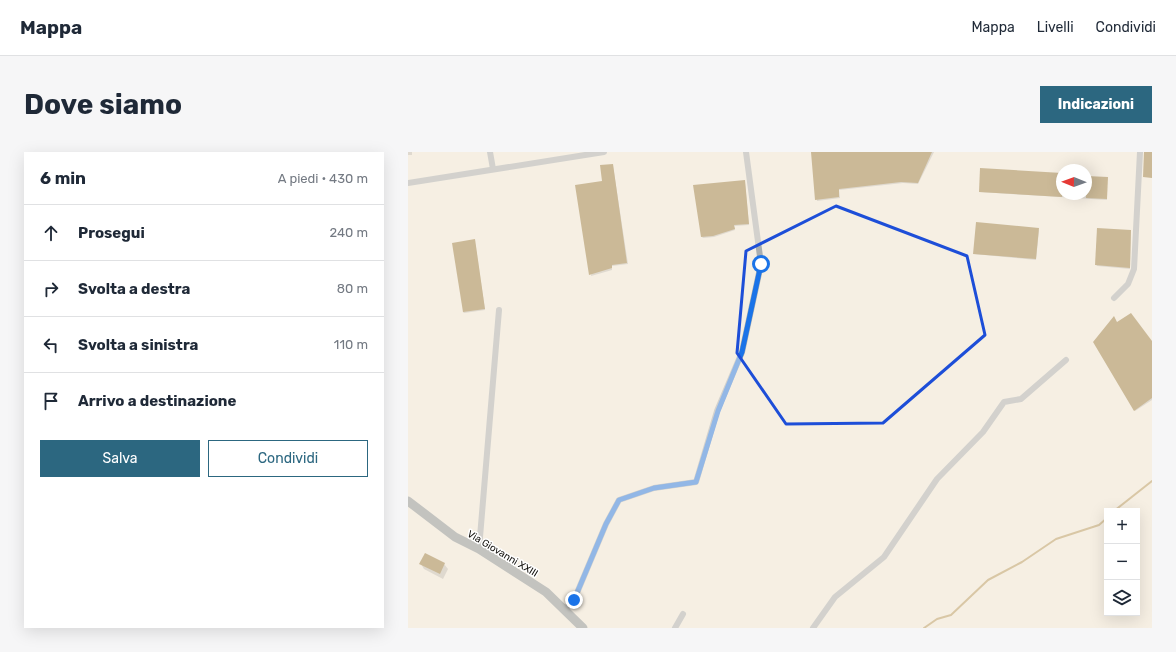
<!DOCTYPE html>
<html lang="it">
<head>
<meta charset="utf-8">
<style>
  body { margin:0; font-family:Rubik,sans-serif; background:#f6f6f7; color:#1f2937 }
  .controls { position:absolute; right:12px; bottom:12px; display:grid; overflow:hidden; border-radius:0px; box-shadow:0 4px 16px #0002 }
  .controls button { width:36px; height:36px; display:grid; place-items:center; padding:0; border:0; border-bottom:1px solid #e0e1e3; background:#fff; color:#1f2937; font:20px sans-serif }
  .compass { position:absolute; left:648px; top:12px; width:36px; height:36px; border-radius:50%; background:#fff; box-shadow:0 4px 16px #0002; rotate:271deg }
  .stop { position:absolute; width:12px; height:12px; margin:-9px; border:3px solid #1a73e8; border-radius:50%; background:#fff }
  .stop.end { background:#1a73e8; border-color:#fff; box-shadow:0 1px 4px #0008 }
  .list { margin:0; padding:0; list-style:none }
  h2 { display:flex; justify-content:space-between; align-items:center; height:52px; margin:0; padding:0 16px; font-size:17px }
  h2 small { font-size:13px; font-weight:400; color:#747a83 }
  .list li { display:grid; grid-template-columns:26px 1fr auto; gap:12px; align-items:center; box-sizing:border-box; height:56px; padding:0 16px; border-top:1px solid #e0e1e3 }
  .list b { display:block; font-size:15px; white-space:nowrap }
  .list em { font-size:13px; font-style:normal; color:#747a83 }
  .actions { display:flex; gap:8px; padding:12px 16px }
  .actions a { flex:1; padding:9px 0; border:1px solid #2c6780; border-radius:0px; text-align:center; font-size:14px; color:#2c6780 }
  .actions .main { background:#2c6780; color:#fff }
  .icon { flex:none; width:22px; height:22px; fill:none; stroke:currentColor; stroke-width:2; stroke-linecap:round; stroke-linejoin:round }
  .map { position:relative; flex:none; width:744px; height:476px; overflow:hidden; border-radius:0px }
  header { display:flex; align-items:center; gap:24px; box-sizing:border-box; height:56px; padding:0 20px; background:#fff; border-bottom:1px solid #e0e1e3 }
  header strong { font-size:19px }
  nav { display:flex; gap:22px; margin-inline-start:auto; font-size:14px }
  .intro { display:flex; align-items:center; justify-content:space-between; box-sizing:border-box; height:96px; padding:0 24px }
  h1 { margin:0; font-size:28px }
  .button { padding:10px 18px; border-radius:0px; background:#2c6780; color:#fff; font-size:14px; font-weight:700 }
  main { display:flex; gap:24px; padding:0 24px }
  aside { flex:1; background:#fff; border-radius:0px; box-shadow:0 4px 16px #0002 }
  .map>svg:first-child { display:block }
  .shadow { fill:#0003 }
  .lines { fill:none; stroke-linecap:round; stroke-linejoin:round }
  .stream { stroke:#b69759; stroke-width:2 }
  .building { fill:#97793b }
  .minor { stroke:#a8aeb1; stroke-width:6 }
  .secondary { stroke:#858e92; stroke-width:9 }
  .route { stroke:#1a73e8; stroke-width:5 }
  .marked { fill:none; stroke:#1d4ed8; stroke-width:3; stroke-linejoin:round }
  .labels { text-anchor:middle; stroke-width:3; stroke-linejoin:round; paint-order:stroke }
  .street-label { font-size:10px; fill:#0f0d09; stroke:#fff }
</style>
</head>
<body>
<header>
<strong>Mappa</strong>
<nav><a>Mappa</a><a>Livelli</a><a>Condividi</a></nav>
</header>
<div class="intro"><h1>Dove siamo</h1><a class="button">Indicazioni</a></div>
<main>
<aside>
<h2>6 min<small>A piedi · 430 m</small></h2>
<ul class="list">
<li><svg class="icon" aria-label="ahead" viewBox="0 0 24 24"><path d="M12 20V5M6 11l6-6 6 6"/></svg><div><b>Prosegui</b></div><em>240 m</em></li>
<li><svg class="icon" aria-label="right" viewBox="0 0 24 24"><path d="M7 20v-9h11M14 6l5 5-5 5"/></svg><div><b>Svolta a destra</b></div><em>80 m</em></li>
<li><svg class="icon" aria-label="left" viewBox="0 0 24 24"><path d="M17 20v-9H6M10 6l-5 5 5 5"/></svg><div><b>Svolta a sinistra</b></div><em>110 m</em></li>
<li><svg class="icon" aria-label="arrive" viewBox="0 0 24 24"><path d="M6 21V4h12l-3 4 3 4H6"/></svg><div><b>Arrivo a destinazione</b></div></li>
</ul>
<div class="actions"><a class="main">Salva</a><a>Condividi</a></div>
</aside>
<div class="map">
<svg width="744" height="476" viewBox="0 0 744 476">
  <rect width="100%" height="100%" fill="#f5efe3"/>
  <!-- shadow -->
  <g class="shadow">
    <rect x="0" y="0" width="4" height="3"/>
    <path d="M 404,0 L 526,0 L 510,32 L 495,31 L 431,38 L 432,46 L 409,49 Z"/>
    <path d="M 205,14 L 220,112 L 204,114 L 204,118 L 183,124 L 196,30 Z"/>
    <path d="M 654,22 L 654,42 L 678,42 L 678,25 L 699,26 L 699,48 L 572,40 Z"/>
    <path d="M 337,31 L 341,73 L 326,74 L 327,78 L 306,85 L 295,86 L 294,85 Z"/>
    <path d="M 631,78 L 628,108 L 566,102 Z"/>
    <path d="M 723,79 L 722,117 L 689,114 L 688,112 Z"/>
    <path d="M 67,90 L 77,158 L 56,161 L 55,160 Z"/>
    <path d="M 709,171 L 744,191 L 744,248 L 727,259 L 686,190 Z"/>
    <path d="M 13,412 L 36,412 L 40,417 L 35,427 L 16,417 Z"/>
  </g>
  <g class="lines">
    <!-- stream -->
    <g class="stream">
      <path d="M 706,359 L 744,329"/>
      <path d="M 516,476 L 529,467 L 543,463 L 580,428 L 614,410 L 648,387 L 691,373 L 699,366"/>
    </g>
  </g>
  <!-- building -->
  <g class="building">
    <path d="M 403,0 L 524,0 L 510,31 L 493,30 L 431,37 L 431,45 L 407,48 Z"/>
    <path d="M 736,0 L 744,0 L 744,26 L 735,25 Z"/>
    <path d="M 205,12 L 219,111 L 204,113 L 204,116 L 181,123 L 167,33 L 194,29 L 192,13 Z"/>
    <path d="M 572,16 L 654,21 L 654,45 L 571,40 Z"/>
    <path d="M 678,24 L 700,25 L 699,47 L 678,46 Z"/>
    <path d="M 337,28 L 341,72 L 326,73 L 327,77 L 305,84 L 293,85 L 285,33 Z"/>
    <path d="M 568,70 L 631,76 L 628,107 L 565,102 Z"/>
    <path d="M 689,76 L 723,78 L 722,116 L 687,113 Z"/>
    <path d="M 67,87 L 77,157 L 55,160 L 44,91 Z"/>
    <path d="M 723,161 L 744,189 L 744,246 L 726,259 L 685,190 L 706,164 L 709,170 Z"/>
    <path d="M 17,401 L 37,411 L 32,422 L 11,412 Z"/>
  </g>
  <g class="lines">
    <!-- minor -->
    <g class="minor">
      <path d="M 82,0 L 85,17"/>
      <path d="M 0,31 L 196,0"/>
      <path d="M 706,146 L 720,132 L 726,117 L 732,0"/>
      <path d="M 71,397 L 91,158"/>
      <path d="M 157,457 L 166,448 L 198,372 L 211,348 L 246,336 L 288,330 L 309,259 L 334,200 L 353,112 L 338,0"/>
      <path d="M 267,476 L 275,462"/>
      <path d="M 405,476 L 427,445 L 476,405 L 529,327 L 575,280 L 596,250 L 613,247 L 658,208"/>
    </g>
    <!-- secondary -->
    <path class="secondary" d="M 0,349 L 47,385 L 71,397 L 138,440 L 175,476"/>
  </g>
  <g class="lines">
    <!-- route -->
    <path class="route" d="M 166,448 L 198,372 L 211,348 L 246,336 L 288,330 L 310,259 L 334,200 L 353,112"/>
  </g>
  <!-- marked area -->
  <path d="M0 0H744V476H0ZM 428,54 L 559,104 L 577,183 L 475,271 L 378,272 L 329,201 L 338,99 Z" fill="#f5efe3" fill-opacity=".55" fill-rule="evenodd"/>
  <path class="marked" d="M 428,54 L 559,104 L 577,183 L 475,271 L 378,272 L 329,201 L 338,99 Z"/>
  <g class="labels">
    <!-- street labels -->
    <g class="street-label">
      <text transform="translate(95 401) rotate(31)" y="4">Via Giovanni XXIII</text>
    </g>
  </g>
</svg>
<div class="controls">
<button>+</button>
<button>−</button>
<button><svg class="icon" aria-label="layers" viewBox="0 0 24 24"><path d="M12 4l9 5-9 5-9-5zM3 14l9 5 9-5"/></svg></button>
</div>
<svg class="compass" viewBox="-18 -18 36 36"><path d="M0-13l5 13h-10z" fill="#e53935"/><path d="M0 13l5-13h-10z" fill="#747a83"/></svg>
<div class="stop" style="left:353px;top:112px"></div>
<div class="stop end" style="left:166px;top:448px"></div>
</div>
</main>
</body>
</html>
